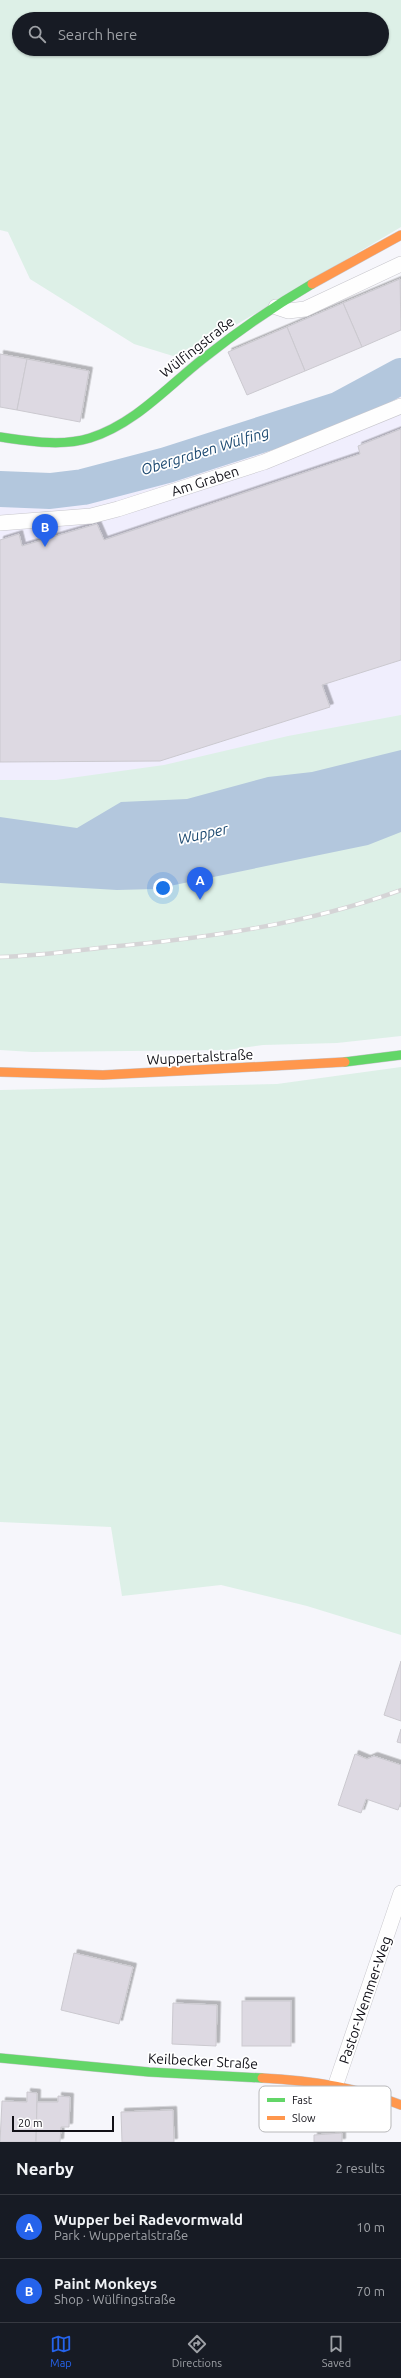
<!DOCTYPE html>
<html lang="en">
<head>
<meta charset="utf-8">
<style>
  body { margin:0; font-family:Ubuntu,sans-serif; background:#242831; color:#f1f3f6 }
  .scale { position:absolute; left:12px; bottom:10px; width:102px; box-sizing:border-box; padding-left:4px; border:2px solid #121118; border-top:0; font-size:11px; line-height:14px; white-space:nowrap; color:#121118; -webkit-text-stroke:3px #fff; paint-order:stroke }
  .you { position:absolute; left:163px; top:888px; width:14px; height:14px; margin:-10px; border:3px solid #fff; border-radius:50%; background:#1a73e8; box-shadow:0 0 0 6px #1a73e833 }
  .badge { display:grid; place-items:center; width:26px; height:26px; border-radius:50%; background:#2563eb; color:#fff; font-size:13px; font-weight:700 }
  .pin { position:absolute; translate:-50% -33px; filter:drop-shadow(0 1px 2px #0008) }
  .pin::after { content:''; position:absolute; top:21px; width:14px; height:12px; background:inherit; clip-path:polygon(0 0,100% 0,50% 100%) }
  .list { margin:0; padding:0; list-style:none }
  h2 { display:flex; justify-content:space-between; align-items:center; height:52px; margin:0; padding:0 16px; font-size:17px }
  h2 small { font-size:13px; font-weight:400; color:#9ea1a6 }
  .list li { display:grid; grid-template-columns:26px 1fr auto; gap:12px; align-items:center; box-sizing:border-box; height:64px; padding:0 16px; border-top:1px solid #363941 }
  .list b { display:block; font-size:15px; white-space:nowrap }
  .list p { margin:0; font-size:13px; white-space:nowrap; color:#9ea1a6 }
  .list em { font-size:13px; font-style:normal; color:#9ea1a6 }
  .icon { flex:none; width:22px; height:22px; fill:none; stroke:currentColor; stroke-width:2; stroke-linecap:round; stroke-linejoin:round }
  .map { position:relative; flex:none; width:401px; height:2142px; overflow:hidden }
  .search { position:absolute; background:#171b24; box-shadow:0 1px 3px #0004; left:12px; right:12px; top:12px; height:44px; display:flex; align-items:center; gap:10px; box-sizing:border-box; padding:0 14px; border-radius:22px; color:#9ea1a6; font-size:15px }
  .sheet { height:180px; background:#171b24 }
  nav { display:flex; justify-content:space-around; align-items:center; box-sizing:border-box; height:56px; border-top:1px solid #363941; background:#171b24; font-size:11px; color:#9ea1a6 }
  nav a { display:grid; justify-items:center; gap:2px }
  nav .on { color:#2563eb }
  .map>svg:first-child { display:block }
  .built { fill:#f0eefd }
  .green { fill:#ddf0e7; fill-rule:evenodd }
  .water { fill:#b3c7dd }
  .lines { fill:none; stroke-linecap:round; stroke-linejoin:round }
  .canal { stroke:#b3c7dd; stroke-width:36 }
  .building { fill:#ddd9e2; stroke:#cbc9cf; filter:url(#shadow) }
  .lane-casing { stroke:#c7c6cc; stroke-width:16 }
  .fast-casing { stroke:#c7c6cc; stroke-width:10 }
  .slow-casing { stroke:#c7c6cc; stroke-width:10 }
  .lane { stroke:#fefefe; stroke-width:15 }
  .fast { stroke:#63d668; stroke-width:9 }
  .slow { stroke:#ff974d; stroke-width:9 }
  .rail-casing { stroke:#d5d4d6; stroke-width:4.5 }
  .rail { stroke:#fff; stroke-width:3; stroke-dasharray:9; stroke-linecap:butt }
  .labels { text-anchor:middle; stroke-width:3.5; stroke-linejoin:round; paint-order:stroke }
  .street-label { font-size:14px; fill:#121118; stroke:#fff }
  .water-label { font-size:15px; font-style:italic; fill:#1e4b72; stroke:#fff }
  .key { fill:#fff; stroke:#b8b8ba; stroke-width:1 }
  .key-label { font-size:11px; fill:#121118 }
</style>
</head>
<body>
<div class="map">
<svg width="401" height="2142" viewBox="0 0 401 2142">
  <defs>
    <filter id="shadow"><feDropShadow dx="3.5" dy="-3.5" stdDeviation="0" flood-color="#0004"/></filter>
  </defs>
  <rect width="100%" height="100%" fill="#f6f6fb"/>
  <!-- built -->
  <path class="built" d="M 401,369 L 401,728 L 0,793 L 0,473 L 65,478 L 353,391 Z"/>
  <!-- green -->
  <g class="green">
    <path d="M 0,0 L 401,0 L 401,227 L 229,329 L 173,356 L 134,344 L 30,279 L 8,232 L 0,230 ZM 19,19 L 382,19 L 382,49 L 19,49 Z"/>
    <path d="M 401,715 L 401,1036 L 337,1043 L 263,1045 L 227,1050 L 32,1052 L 0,1050 L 0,780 L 56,780 L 164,765 L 288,736 Z"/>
    <path d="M 401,1067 L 401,1635 L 307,1606 L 221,1585 L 122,1596 L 111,1527 L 0,1522 L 0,1090 L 277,1084 Z"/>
  </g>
  <!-- water -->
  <path class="water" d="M 401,750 L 401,832 L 368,845 L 155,889 L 117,890 L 0,883 L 0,817 L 77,828 L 121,802 L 187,799 L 268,777 L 312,772 Z"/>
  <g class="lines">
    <!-- canal -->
    <path class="canal" d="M 0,489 L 50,491 L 83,487 L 167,465 L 338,410 L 401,376"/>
  </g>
  <!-- building -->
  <g class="building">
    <path d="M 400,279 L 401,330 L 362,347 L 343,303 Z"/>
    <path d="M 343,303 L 362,347 L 305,371 L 287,327 Z"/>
    <path d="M 287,327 L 305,371 L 247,395 L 228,352 Z"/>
    <path d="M 0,354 L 27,359 L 17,410 L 0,407 Z"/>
    <path d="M 27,359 L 89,371 L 80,422 L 17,410 Z"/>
    <path d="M 401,429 L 401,660 L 322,685 L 330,707 L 160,761 L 0,762 L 0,540 L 19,534 L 22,546 L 97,524 L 104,540 L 360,454 L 358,446 Z"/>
    <path d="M 401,1661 L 401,1721 L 384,1715 Z"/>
    <path d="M 401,1729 L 401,1743 L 397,1742 Z"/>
    <path d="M 355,1754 L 367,1759 L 374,1756 L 401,1765 L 401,1802 L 398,1810 L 366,1799 L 361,1813 L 338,1805 Z"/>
    <path d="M 74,1953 L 133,1967 L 119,2024 L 61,2010 Z"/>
    <rect x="242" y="2001" width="49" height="45"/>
    <path d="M 173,2003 L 217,2005 L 216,2046 L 172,2044 Z"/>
    <path d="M 27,2092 L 37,2093 L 36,2142 L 0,2142 L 2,2101 L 27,2102 Z"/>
    <path d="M 58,2096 L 70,2097 L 69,2127 L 61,2127 L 60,2142 L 36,2142 L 37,2102 L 58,2102 Z"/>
    <path d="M 173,2110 L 174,2142 L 122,2142 L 121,2112 Z"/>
    <path d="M 342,2133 L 342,2142 L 314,2142 L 314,2135 Z"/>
  </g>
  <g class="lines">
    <!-- lane casing -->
    <g class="lane-casing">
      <g id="lane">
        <path d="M 276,307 L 288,311 L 305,309 L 401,264"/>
        <path d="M 0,523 L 91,516 L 118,509 L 264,462 L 401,406"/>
        <path d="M 336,2084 L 401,1893"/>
      </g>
    </g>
    <!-- fast casing -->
    <g class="fast-casing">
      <g id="fast">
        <path d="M 0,437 C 29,441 61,447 90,438 C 135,424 168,386 204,358 C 238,331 274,306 312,284"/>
        <path d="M 345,1062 L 401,1055"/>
        <path d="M 0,2058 L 149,2072 L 262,2078"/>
      </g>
    </g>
    <!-- slow casing -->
    <g class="slow-casing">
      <g id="slow">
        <path d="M 312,284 L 401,235"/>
        <path d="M 0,1072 L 103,1075 L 345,1062"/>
        <path d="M 262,2078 C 310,2080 356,2087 401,2105"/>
      </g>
    </g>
    <!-- lane -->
    <use href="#lane" class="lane"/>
    <!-- fast -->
    <use href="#fast" class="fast"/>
    <!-- slow -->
    <use href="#slow" class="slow"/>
    <!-- rail casing -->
    <g class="rail-casing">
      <path id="rail" d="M 0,957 C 36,956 72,951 108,947 C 208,938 307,924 401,890"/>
    </g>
    <!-- rail -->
    <use href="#rail" class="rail"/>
  </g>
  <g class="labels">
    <!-- street labels -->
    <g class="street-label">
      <text transform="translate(197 347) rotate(-38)" y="5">Wülfingstraße</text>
      <text transform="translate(205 481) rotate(-18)" y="5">Am Graben</text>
      <text transform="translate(200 1057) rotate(-3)" y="5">Wuppertalstraße</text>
      <text transform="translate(365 2000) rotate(-71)" y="5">Pastor-Wemmer-Weg</text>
      <text transform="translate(203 2061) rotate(3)" y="5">Keilbecker Straße</text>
    </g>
    <!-- water labels -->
    <g class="water-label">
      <text transform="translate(205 451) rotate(-17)" y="5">Obergraben Wülfing</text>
      <text transform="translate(203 834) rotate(-12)" y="5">Wupper</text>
    </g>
  </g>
  <!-- legend -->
  <rect x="259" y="2086" width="132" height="46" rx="6" class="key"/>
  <rect x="267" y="2098" width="18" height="4" fill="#63d668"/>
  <rect x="267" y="2116" width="18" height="4" fill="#ff974d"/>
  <g class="key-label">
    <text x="292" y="2104">Fast</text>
    <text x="292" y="2122">Slow</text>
  </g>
</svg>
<div class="scale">20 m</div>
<div class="you"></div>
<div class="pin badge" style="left:200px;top:900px">A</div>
<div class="pin badge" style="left:45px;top:547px">B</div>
<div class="search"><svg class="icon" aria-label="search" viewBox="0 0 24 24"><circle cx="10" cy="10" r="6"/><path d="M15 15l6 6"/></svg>Search here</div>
</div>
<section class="sheet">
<h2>Nearby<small>2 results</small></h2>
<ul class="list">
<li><span class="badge">A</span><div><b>Wupper bei Radevormwald</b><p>Park · Wuppertalstraße</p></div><em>10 m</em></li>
<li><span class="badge">B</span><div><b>Paint Monkeys</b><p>Shop · Wülfingstraße</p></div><em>70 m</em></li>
</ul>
</section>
<nav>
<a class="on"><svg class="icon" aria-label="map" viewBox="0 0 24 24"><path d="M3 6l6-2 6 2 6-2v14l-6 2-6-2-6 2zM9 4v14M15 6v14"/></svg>Map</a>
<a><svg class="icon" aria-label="directions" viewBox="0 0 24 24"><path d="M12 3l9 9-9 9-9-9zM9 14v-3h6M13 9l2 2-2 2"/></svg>Directions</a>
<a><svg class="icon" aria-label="saved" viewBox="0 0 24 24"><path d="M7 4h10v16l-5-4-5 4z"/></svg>Saved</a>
</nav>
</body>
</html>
